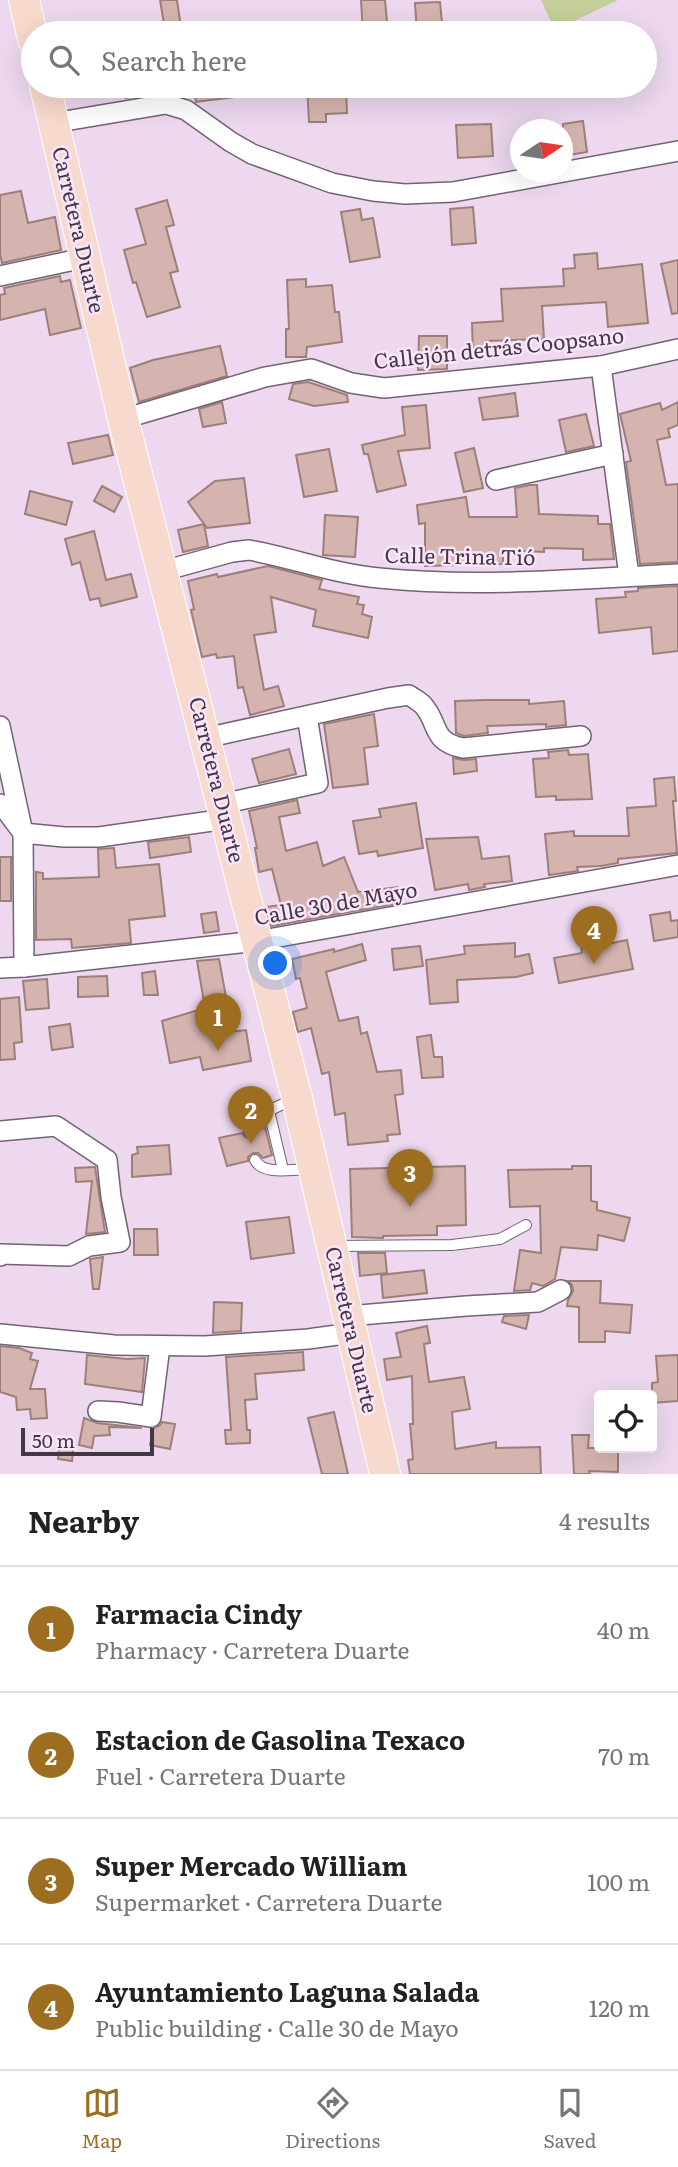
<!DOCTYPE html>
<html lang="en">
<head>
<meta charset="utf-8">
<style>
  body { margin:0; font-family:Literata,serif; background:#f6f6f6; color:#222 }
  .controls { position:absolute; right:21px; bottom:21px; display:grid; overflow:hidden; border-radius:7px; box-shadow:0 7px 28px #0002 }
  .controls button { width:63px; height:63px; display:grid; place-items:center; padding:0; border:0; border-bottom:2px solid #e0e0e0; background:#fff; color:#222; font:35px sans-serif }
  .compass { position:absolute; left:510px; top:119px; width:63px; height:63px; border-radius:50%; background:#fff; box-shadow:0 7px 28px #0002; rotate:77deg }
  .scale { position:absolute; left:21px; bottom:18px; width:133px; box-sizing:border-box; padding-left:7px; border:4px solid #413942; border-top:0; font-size:19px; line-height:24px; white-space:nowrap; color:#413942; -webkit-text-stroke:5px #fae5fd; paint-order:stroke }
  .you { position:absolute; left:276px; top:964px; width:24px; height:24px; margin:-18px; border:5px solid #fff; border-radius:50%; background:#1a73e8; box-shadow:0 0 0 10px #1a73e833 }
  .badge { display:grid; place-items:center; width:46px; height:46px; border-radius:50%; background:#9d6d20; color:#fff; font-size:23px; font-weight:700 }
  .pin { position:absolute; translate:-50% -58px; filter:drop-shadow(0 2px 4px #0008) }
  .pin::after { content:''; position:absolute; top:37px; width:24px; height:21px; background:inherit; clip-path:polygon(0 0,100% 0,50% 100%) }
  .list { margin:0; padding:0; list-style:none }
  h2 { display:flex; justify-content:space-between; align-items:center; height:91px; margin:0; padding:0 28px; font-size:30px }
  h2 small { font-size:23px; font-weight:400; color:#767676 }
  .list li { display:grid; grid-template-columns:46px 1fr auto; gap:21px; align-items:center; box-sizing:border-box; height:126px; padding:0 28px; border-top:2px solid #e0e0e0 }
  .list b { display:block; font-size:26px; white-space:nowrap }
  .list p { margin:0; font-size:23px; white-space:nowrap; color:#767676 }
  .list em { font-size:23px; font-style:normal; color:#767676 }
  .icon { flex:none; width:38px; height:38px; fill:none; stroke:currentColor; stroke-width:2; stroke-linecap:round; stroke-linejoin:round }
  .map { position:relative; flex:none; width:678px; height:1474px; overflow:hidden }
  .search { position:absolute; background:#fff; box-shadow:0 7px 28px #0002; left:21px; right:21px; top:21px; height:77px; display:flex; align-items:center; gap:18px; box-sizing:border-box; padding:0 24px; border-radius:38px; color:#767676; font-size:26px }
  .sheet { height:595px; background:#fff }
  nav { display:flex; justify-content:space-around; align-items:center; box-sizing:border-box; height:98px; border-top:2px solid #e0e0e0; background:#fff; font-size:19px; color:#767676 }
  nav a { display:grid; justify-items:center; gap:4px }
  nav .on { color:#9d6d20 }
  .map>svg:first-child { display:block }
  .green { fill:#c4cf9a }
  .building { fill:#d5b4af; stroke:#9d7f7a; stroke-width:2 }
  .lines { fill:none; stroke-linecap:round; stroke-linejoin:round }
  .service-casing { stroke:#746276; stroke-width:12 }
  .minor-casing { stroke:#746276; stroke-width:22 }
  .primary-casing { stroke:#fff; stroke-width:32 }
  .service { stroke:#fff; stroke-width:10 }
  .minor { stroke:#fff; stroke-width:19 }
  .primary { stroke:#f7d9cd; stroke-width:30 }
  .labels { text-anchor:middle; stroke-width:5; stroke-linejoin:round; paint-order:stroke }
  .street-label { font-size:21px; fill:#413942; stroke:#fae5fd }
</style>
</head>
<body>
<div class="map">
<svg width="678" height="1474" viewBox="0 0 678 1474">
  <rect width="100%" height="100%" fill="#edd8ef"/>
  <!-- green -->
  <path class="green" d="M 541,0 L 618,0 L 555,30 Z"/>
  <!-- building -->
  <g class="building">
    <path d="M 160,0 L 177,0 L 181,28 L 165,30 Z"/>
    <path d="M 361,0 L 385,0 L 388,33 L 363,33 Z"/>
    <path d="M 440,2 L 443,33 L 417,33 L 415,3 Z"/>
    <path d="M 123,86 L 173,86 L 173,92 L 125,98 Z"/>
    <path d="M 194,86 L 250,86 L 250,95 L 196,102 Z"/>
    <path d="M 307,86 L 346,86 L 347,113 L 326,114 L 326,122 L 309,122 Z"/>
    <path d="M 583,121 L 587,152 L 563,156 L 563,124 Z"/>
    <path d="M 491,124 L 493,156 L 458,158 L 456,125 Z"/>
    <path d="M 21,191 L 28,223 L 55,217 L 61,250 L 2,263 L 0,254 L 0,195 Z"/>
    <path d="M 167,200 L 174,225 L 166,227 L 178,271 L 170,273 L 180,307 L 147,317 L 136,282 L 133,283 L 124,250 L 146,244 L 136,209 Z"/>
    <path d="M 473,207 L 476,243 L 452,245 L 450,209 Z"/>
    <path d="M 360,209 L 362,220 L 373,218 L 380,257 L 350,262 L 341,212 Z"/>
    <path d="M 597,253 L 598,269 L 642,264 L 648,323 L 608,327 L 606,302 L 542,306 L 544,339 L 486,341 L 487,354 L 473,355 L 472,323 L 503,321 L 501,289 L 564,286 L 563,269 L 575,268 L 574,255 Z"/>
    <path d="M 678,260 L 678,313 L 672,314 L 661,264 Z"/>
    <path d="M 60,276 L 61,282 L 70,280 L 81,328 L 50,335 L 45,309 L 0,320 L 0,295 L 5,294 L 4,288 Z"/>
    <path d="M 306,279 L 306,287 L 332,285 L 335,312 L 339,312 L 342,342 L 307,347 L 306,357 L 286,357 L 286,329 L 289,329 L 287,280 Z"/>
    <path d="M 419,336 L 447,336 L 447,369 L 418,370 Z"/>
    <path d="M 220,346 L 227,376 L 139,402 L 130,368 L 153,360 Z"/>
    <path d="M 308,382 L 347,395 L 348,402 L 314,406 L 289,399 L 293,384 Z"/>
    <path d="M 515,393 L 518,416 L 483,420 L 479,398 Z"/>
    <path d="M 222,402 L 226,423 L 203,427 L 199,409 Z"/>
    <path d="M 678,402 L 678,425 L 668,429 L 670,437 L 657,440 L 666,485 L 678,484 L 678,562 L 640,564 L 626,462 L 631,461 L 620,414 L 660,403 L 662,410 Z"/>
    <path d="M 426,405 L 430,448 L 398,451 L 406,485 L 377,492 L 368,454 L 364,454 L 362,445 L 405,435 L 402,407 Z"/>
    <path d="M 586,414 L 594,446 L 566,452 L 559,420 Z"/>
    <path d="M 108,435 L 113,455 L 73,464 L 68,443 Z"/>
    <path d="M 474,448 L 483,488 L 464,492 L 455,453 Z"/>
    <path d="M 329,449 L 337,491 L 304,497 L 296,455 Z"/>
    <path d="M 244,478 L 250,523 L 207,528 L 188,502 L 215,481 Z"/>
    <path d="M 530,485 L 537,485 L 539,514 L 598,516 L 598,524 L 610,524 L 614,559 L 583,560 L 583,549 L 544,548 L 544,552 L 503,550 L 503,564 L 425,566 L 425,523 L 419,524 L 417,505 L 466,497 L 469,517 L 517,517 L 515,488 Z"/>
    <path d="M 102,486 L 122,497 L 114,512 L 94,501 Z"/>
    <path d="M 30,491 L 72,502 L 66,525 L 25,514 Z"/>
    <path d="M 325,515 L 358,517 L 355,557 L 323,555 Z"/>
    <path d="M 204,524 L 208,546 L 183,552 L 178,530 Z"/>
    <path d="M 94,531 L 106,580 L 131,574 L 137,597 L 101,606 L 99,598 L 90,600 L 80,562 L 72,565 L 65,539 Z"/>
    <path d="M 268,566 L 322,580 L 319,589 L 359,597 L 357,604 L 364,605 L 362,614 L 372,617 L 368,638 L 313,626 L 316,610 L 271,597 L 276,632 L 254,635 L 264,690 L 278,686 L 284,706 L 250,715 L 243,687 L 238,688 L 234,656 L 217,658 L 216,654 L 202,657 L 191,610 L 194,609 L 188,581 L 217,574 L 218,577 Z"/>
    <path d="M 678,586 L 678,651 L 653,654 L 651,627 L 599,633 L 596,599 L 626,597 L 625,592 L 638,591 L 638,588 Z"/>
    <path d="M 486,700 L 529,700 L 529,704 L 564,701 L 566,725 L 546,727 L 546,724 L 487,726 L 488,733 L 464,736 L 456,733 L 455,701 Z"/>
    <path d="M 374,714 L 378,746 L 364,748 L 368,784 L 333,788 L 324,724 Z"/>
    <path d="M 289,749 L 296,774 L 259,783 L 252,759 Z"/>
    <path d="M 568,750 L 569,755 L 588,754 L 592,799 L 556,800 L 556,796 L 536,797 L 533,759 L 549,758 L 548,752 Z"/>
    <path d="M 453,758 L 464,760 L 476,759 L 477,771 L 454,774 Z"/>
    <path d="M 674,777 L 676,801 L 673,801 L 677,853 L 618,859 L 618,863 L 601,866 L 577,867 L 578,871 L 549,875 L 545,834 L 574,831 L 574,836 L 629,836 L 627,808 L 656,806 L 654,779 Z"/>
    <path d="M 297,800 L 300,813 L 279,817 L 286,851 L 317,842 L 323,866 L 344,857 L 358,892 L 398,887 L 400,903 L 271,926 L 266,907 L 281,905 L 272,869 L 259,872 L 255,848 L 257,848 L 249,811 Z"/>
    <path d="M 416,803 L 423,848 L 378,856 L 377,851 L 359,854 L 353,821 L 381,817 L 379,809 Z"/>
    <path d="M 189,837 L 191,852 L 150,858 L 148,842 Z"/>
    <path d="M 478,837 L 482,859 L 509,856 L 512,881 L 484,884 L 485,887 L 469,890 L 468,884 L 435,890 L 426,839 Z"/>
    <path d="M 114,848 L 116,868 L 159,864 L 165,916 L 129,920 L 131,943 L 72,948 L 71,939 L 36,940 L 36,872 L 43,873 L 43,879 L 99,877 L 98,849 Z"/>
    <rect x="0" y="857" width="11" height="44"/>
    <path d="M 216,912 L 219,931 L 204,933 L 201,914 Z"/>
    <path d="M 670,912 L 671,921 L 678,920 L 678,937 L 654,941 L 650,915 Z"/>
    <path d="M 627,940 L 633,969 L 559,983 L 554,958 L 582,953 L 581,944 L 597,941 L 598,946 Z"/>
    <path d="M 515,943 L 515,957 L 529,954 L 533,973 L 516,977 L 457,980 L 458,1002 L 430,1004 L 426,960 L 465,954 L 464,946 Z"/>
    <path d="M 362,944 L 366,960 L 326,972 L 339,1021 L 358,1017 L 361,1034 L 367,1032 L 377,1072 L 401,1070 L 403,1094 L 395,1095 L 400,1134 L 387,1135 L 388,1141 L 348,1145 L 345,1113 L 335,1115 L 329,1072 L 322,1074 L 311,1028 L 298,1032 L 293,1012 L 307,1008 L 300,978 L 296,979 L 292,959 L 334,949 L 334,952 Z"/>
    <path d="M 420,946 L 423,966 L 394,970 L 392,949 Z"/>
    <path d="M 219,959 L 226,997 L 223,998 L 230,1032 L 246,1030 L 251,1061 L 203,1070 L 200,1057 L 170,1063 L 162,1021 L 205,1008 L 197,961 Z"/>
    <path d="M 155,971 L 158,995 L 144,995 L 142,973 Z"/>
    <path d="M 107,976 L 108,996 L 78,997 L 78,977 Z"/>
    <path d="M 47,979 L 49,1008 L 26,1010 L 23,981 Z"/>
    <path d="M 19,997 L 22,1042 L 14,1043 L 15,1059 L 0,1060 L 0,999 Z"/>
    <path d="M 70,1024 L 73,1047 L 52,1050 L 49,1027 Z"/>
    <path d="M 431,1035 L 434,1057 L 442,1057 L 443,1077 L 422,1078 L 417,1037 Z"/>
    <path d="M 265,1127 L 272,1155 L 263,1158 L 258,1153 L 253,1153 L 248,1157 L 248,1161 L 227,1166 L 219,1138 L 242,1133 L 245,1137 L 250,1138 L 255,1135 L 259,1129 Z"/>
    <path d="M 169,1145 L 171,1174 L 132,1177 L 132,1155 L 138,1153 L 137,1147 Z"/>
    <path d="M 465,1166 L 466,1225 L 437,1226 L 437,1235 L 383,1236 L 383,1238 L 352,1237 L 350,1169 Z"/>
    <path d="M 572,1166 L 591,1166 L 591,1201 L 597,1202 L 597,1210 L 630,1218 L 624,1241 L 598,1235 L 597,1250 L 561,1247 L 555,1279 L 543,1286 L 532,1283 L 530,1290 L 514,1291 L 520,1250 L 541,1253 L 540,1206 L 510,1207 L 508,1170 L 572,1169 Z"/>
    <path d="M 95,1167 L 105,1232 L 86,1234 L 92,1181 L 76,1182 L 75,1168 Z"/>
    <path d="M 289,1217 L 294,1253 L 251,1259 L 246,1222 Z"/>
    <path d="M 134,1229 L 157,1229 L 158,1255 L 134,1255 Z"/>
    <path d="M 358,1253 L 385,1253 L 387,1273 L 360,1276 Z"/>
    <path d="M 103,1257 L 99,1289 L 93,1289 L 90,1259 Z"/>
    <path d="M 424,1270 L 427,1293 L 383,1298 L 381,1275 Z"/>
    <path d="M 568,1281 L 601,1281 L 600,1303 L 632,1305 L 630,1333 L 605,1331 L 605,1342 L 579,1342 L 579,1307 L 567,1306 L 568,1300 L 573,1291 L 572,1285 Z"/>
    <path d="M 214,1302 L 242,1303 L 241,1331 L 213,1333 Z"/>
    <path d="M 529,1315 L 526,1329 L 502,1322 L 504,1316 Z"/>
    <path d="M 427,1326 L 430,1343 L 424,1344 L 429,1382 L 464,1377 L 470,1409 L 452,1412 L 455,1449 L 496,1442 L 496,1448 L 540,1447 L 541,1474 L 410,1474 L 408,1460 L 413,1459 L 410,1424 L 413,1424 L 412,1376 L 387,1380 L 384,1359 L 401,1357 L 396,1333 Z"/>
    <path d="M 0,1346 L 19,1348 L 32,1353 L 30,1359 L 38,1361 L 30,1389 L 45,1389 L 47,1418 L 31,1419 L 30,1409 L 17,1410 L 16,1397 L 0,1392 Z"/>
    <path d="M 303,1352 L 304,1370 L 255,1374 L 257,1399 L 245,1400 L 247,1430 L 250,1430 L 250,1443 L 226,1444 L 225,1430 L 231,1430 L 226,1357 Z"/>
    <path d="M 87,1355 L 127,1359 L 145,1358 L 142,1392 L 85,1384 Z"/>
    <path d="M 678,1355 L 678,1401 L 652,1403 L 652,1383 L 658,1382 L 656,1356 Z"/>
    <path d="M 334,1412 L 348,1474 L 322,1474 L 308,1418 Z"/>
    <path d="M 84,1418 L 97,1423 L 142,1428 L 109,1427 L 110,1435 L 94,1436 L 92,1448 L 79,1445 Z"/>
    <path d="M 162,1422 L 175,1424 L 170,1449 L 150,1445 L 153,1429 L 160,1425 Z"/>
    <path d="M 572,1435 L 589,1435 L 588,1448 L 618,1448 L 618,1472 L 589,1471 L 590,1474 L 574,1474 Z"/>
    <path d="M 60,1440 L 74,1442 L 72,1461 L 58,1459 Z"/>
  </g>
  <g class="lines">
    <!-- service casing -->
    <g class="service-casing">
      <g id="service">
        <path d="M 269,1111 L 283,1170"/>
        <path d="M 249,1131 C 256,1114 277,1107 294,1099"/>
        <path d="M 255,1160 C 263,1176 293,1169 309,1169"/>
        <path d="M 336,1246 L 452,1245 L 500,1239 L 526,1225"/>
      </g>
    </g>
    <!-- minor casing -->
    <g class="minor-casing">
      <g id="minor">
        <path d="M 53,123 L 166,104 L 186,110 L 231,142 L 252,154 L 332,183 L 373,191 L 405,194 L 453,192 L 678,151"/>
        <path d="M 0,276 L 84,258"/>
        <path d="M 601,366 L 629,576"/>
        <path d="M 123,419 L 265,377 L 311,369 L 351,383 L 384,388 L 601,366 L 678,349"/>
        <path d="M 496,480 L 613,454"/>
        <path d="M 163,571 L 232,552 L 249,550 C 293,558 335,574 379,578 C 479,588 579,579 678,574"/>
        <path d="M 0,726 L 23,833 L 24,967"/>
        <path d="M 205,738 L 388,698 L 409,695 C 413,698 419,701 423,705 C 440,724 430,741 463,748 L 581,736"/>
        <path d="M 0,804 L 2,805 L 23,833 L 64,837 L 99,837 L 226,819"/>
        <path d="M 222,804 L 318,783 L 307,716"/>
        <path d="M 0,968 L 24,967 L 257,941 L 678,865"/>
        <path d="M 0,1131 L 56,1126 L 107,1160 L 111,1197 L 120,1242 L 89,1246 L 69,1256 L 0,1254 L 0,1256"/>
        <path d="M 348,1316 L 466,1306 L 538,1302 L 561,1290"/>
        <path d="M 0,1334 L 114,1345 L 205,1346 L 308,1339 L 352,1333"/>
        <path d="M 98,1411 L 118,1412 L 151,1417 L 160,1346"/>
      </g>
    </g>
    <!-- primary casing -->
    <g class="primary-casing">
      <g id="primary">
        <path d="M 24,0 L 33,39"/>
        <path d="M 45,86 L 123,419 L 297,1098 L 385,1474"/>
      </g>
    </g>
    <!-- service -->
    <use href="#service" class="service"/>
    <!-- minor -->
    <use href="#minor" class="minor"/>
    <!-- primary -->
    <use href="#primary" class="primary"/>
  </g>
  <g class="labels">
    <!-- street labels -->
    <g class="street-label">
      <text transform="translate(78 230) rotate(77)" y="7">Carretera Duarte</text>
      <text transform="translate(499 349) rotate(-6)" y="7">Callejón detrás Coopsano</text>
      <text transform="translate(460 557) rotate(1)" y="7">Calle Trina Tió</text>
      <text transform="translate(216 780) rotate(76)" y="7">Carretera Duarte</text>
      <text transform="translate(336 904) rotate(-10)" y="7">Calle 30 de Mayo</text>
      <text transform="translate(351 1330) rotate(77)" y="7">Carretera Duarte</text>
    </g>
  </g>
</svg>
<div class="controls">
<button><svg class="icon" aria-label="locate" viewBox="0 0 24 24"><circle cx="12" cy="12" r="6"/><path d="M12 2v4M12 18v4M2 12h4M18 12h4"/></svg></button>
</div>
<svg class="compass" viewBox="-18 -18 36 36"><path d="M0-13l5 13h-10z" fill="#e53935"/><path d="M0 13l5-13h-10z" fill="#767676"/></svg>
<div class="scale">50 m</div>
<div class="you"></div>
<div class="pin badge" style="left:218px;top:1051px">1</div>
<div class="pin badge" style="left:251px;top:1144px">2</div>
<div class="pin badge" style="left:410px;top:1207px">3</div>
<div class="pin badge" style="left:594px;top:964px">4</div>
<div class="search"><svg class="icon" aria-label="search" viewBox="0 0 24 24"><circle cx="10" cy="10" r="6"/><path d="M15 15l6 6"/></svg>Search here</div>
</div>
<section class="sheet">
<h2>Nearby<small>4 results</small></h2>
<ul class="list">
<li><span class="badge">1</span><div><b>Farmacia Cindy</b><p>Pharmacy · Carretera Duarte</p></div><em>40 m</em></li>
<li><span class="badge">2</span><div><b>Estacion de Gasolina Texaco</b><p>Fuel · Carretera Duarte</p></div><em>70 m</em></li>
<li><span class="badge">3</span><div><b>Super Mercado William</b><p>Supermarket · Carretera Duarte</p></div><em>100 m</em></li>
<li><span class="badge">4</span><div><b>Ayuntamiento Laguna Salada</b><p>Public building · Calle 30 de Mayo</p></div><em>120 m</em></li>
</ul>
</section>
<nav>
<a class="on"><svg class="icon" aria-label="map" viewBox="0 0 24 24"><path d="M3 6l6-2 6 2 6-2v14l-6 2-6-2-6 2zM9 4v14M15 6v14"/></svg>Map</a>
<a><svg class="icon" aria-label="directions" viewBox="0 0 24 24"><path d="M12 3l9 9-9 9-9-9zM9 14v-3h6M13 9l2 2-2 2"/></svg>Directions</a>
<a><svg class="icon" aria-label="saved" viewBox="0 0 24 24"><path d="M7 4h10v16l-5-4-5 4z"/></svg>Saved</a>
</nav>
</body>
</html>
